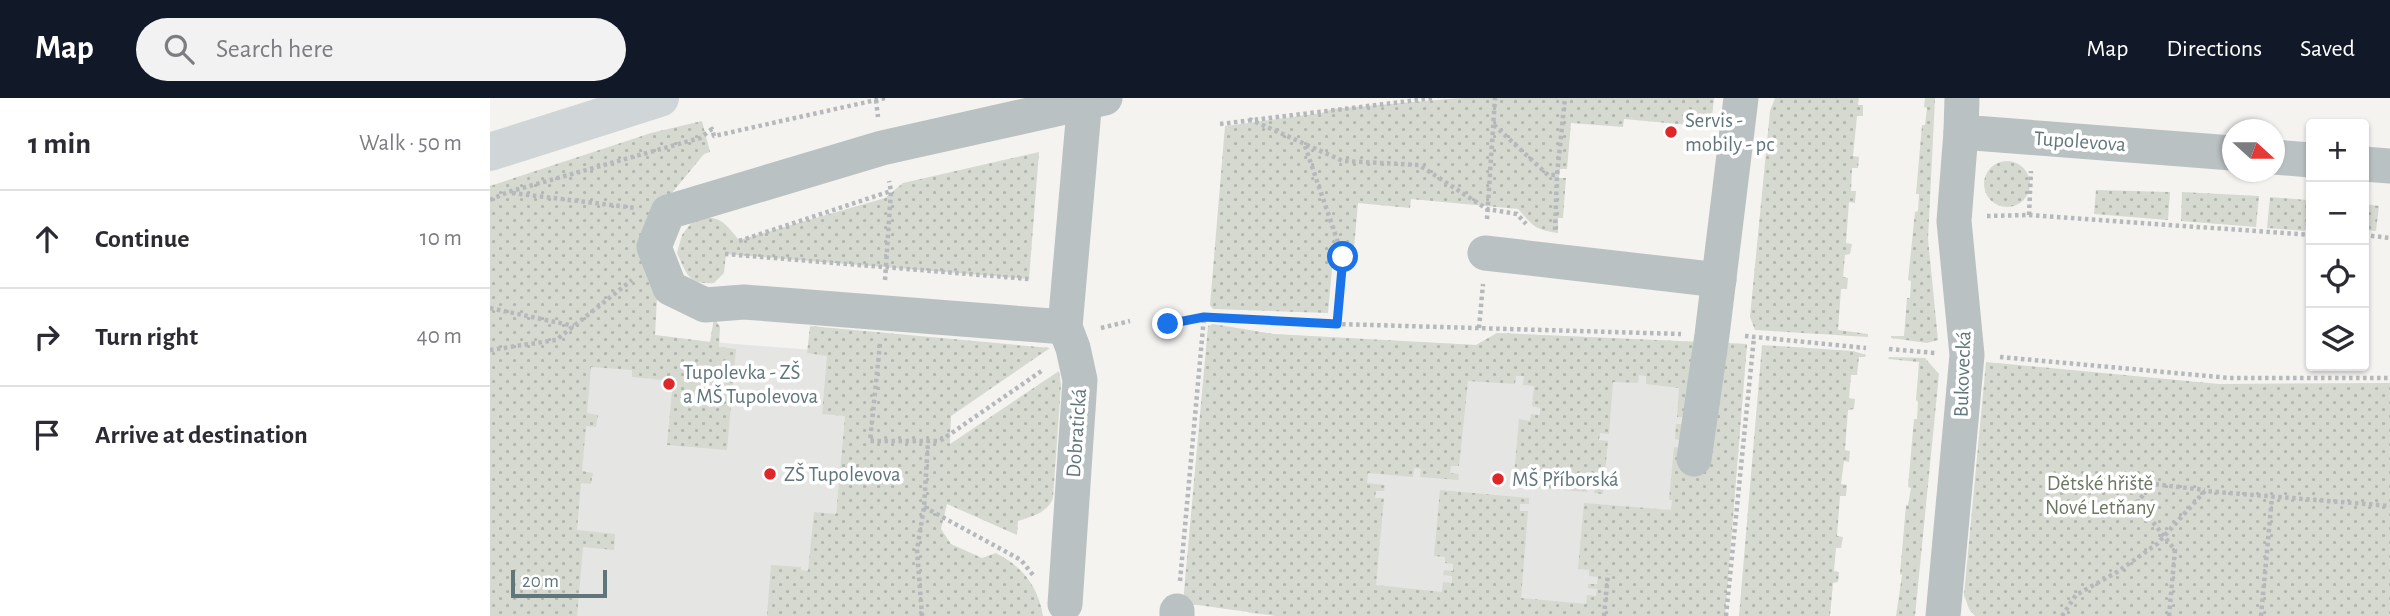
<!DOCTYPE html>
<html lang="en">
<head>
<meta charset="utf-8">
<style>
  body { margin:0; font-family:"Alegreya Sans",sans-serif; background:#f2f2f3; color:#2b2b33 }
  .controls { position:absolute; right:21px; top:21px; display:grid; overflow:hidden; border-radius:7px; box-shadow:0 2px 5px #0004 }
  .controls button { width:63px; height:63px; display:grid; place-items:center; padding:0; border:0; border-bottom:2px solid #e1e1e2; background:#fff; color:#2b2b33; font:35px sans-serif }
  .compass { position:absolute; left:1732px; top:21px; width:63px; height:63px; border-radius:50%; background:#fff; box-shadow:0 2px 5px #0004; rotate:111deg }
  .scale { position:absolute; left:21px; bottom:18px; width:96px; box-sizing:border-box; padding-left:7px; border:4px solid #60767b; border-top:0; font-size:19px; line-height:24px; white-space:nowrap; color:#60767b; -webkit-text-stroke:5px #fff; paint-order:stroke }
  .stop { position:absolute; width:21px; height:21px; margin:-16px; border:5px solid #1a73e8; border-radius:50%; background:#fff }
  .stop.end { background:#1a73e8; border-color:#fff; box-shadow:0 2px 7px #0008 }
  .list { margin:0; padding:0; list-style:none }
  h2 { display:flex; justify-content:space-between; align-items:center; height:91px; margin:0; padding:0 28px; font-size:30px }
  h2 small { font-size:23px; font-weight:400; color:#7c7c81 }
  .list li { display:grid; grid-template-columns:46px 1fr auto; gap:21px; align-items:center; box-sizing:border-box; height:98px; padding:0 28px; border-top:2px solid #e1e1e2 }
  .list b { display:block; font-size:26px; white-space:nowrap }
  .list em { font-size:23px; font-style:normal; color:#7c7c81 }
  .icon { flex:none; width:38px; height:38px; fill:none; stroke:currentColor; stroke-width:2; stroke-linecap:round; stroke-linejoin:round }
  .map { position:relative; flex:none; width:1900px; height:518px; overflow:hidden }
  header { display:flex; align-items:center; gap:42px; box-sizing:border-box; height:98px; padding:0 35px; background:#111827; color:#fff }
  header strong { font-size:33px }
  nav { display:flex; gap:38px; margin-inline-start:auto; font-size:24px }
  .search { width:490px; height:63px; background:#f2f2f3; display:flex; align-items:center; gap:18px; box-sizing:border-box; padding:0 24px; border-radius:38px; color:#7c7c81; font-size:26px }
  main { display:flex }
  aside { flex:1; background:#fff }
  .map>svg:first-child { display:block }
  .built { fill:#e5e5e4 }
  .grass { fill:url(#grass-dots); fill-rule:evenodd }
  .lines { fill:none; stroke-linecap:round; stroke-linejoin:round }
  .path { stroke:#b5b9bb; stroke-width:4.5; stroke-dasharray:3.5 3.5; stroke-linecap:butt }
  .minor { stroke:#bac1c3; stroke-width:35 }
  .major { stroke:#d0d6d8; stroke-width:38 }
  .route { stroke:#1a73e8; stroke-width:9 }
  .poi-dot { fill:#df2628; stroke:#fff; stroke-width:2.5 }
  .labels { text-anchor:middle; stroke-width:7; stroke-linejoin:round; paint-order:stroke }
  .poi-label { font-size:21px; fill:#60767b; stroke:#fff; text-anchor:start }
  .street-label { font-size:21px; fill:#60767b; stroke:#fff }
  .park-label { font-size:21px; fill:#6c7863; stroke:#fff }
</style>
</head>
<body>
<header>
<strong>Map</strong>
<div class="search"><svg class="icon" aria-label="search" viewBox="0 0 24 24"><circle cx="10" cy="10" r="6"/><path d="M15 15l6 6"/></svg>Search here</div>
<nav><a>Map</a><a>Directions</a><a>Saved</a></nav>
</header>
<main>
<aside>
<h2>1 min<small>Walk · 50 m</small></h2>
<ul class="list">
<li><svg class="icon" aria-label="ahead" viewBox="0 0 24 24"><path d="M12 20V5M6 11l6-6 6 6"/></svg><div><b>Continue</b></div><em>10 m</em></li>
<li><svg class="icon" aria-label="right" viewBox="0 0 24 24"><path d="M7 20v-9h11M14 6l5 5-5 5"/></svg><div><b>Turn right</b></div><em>40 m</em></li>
<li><svg class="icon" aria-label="arrive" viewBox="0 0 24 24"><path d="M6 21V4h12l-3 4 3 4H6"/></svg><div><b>Arrive at destination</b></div></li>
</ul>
</aside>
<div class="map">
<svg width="1900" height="518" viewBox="0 0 1900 518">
  <defs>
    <pattern id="grass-dots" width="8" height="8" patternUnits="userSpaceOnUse" patternTransform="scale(1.75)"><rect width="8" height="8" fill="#d5d9d0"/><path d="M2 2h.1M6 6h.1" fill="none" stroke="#b0b5ae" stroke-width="1.8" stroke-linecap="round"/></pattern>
  </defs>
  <rect width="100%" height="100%" fill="#f4f3f0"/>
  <!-- built -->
  <g class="built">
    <path d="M 0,111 L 130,122 L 165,237 L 221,244 L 361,255 L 346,416 L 334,518 L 0,518 Z"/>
    <path d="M 1007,235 L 1257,246 L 1235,518 L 787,518 L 758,515 L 783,236 L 986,247 Z"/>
  </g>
  <!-- grass -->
  <g class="grass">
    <path d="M 971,0 L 1224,0 L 1221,29 L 1134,21 L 1133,29 L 1081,25 L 1077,71 L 1070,71 L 1069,80 L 1076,80 L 1073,120 L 1068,120 L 1068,135 C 1045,132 1043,128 1028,111 L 921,101 L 920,110 L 868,105 L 864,150 L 844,149 L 838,215 L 723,211 L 720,207 L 735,28 L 832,15 L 842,11 Z"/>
    <path d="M 1285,0 L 1369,0 L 1368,7 L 1373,7 L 1373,18 L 1367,18 L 1363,58 L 1369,59 L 1368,70 L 1362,70 L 1361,93 L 1366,93 L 1365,105 L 1359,104 L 1356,145 L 1362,146 L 1360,156 L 1355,157 L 1353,179 L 1358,180 L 1357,191 L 1351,191 L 1348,232 L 1378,236 L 1378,239 L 1265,232 L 1260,219 L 1280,13 Z"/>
    <path d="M 1435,0 L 1445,0 L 1438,141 L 1448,242 L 1437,245 L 1401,240 L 1401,238 L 1414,238 L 1417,200 L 1420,200 L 1421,183 L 1418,182 L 1425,114 L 1428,113 L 1429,96 L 1426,96 L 1432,27 L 1435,27 L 1437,10 L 1434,9 Z"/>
    <path d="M 212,23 L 220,54 L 214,56 L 172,107 L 165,237 L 220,244 L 224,220 L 230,229 L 229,249 L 246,251 L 237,352 L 177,347 L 183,283 L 142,279 L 142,272 L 101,269 L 97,315 L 108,317 L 106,329 L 96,328 L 92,373 L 103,375 L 101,386 L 91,385 L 87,432 L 125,436 L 124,452 L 93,449 L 87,518 L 0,518 L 0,88 L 161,35 Z"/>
    <path d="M 549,54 L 539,181 L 236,156 L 234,175 L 224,185 C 198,187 197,176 187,155 L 192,137 L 204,121 C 230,117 233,123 249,142 L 395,100 L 413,85 Z"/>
    <circle cx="1517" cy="86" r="23"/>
    <path d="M 1606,92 L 1680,94 L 1678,122 L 1604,116 Z"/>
    <path d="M 1692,94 L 1769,98 L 1766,129 L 1691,123 Z"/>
    <path d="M 1780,99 L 1817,102 L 1821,105 L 1821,127 L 1814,133 L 1777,130 Z"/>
    <path d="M 1874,106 L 1889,108 L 1886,133 L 1874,132 Z"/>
    <path d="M 723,226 L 783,236 L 986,247 L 1007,235 L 1257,246 L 1235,518 L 787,518 L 693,505 L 718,228 ZM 1149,277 L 1156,278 L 1156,286 L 1189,290 L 1187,319 L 1195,319 L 1194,326 L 1186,326 L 1185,341 L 1193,343 L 1192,350 L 1184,349 L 1179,402 L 1182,402 L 1181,412 L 1094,405 L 1088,471 L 1099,472 L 1099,478 L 1108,479 L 1107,486 L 1098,486 L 1098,490 L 1107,491 L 1106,498 L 1097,497 L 1096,506 L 1031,500 L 1038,413 L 1030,413 L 1030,406 L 1039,406 L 1039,400 L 950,392 L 944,458 L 955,459 L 955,465 L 963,466 L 963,473 L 954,472 L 953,477 L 962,478 L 962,485 L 953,484 L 952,494 L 886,487 L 894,400 L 885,400 L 886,393 L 894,393 L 895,387 L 877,385 L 878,375 L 923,379 L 924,370 L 931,371 L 930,379 L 968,382 L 969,376 L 960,375 L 961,368 L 969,368 L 978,283 L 1025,286 L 1026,278 L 1034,278 L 1033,287 L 1044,288 L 1042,308 L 1050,310 L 1050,317 L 1041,316 L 1040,323 L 1029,321 L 1023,388 L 1097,394 L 1098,386 L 1105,387 L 1104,395 L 1113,396 L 1118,343 L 1109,342 L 1110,335 L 1119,336 L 1123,284 L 1148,285 Z"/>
    <path d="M 320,228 L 560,250 L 461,318 L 460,346 L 569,273 L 571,287 L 563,400 C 557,415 543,418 528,423 L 527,437 L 457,406 L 451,431 L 461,446 L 492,460 L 506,455 C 533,469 548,488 553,518 L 277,518 L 281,467 L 311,469 L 311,472 L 318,473 L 324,414 L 346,416 L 355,318 L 332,316 L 337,258 L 317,255 Z"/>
    <path d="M 1272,247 L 1363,253 L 1376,257 L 1375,259 L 1369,259 L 1367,277 L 1361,277 L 1359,300 L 1365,301 L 1364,311 L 1358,312 L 1355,352 L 1360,353 L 1359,364 L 1354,363 L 1351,386 L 1357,387 L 1356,398 L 1350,398 L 1347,438 L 1353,439 L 1351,450 L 1346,450 L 1344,473 L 1349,474 L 1348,484 L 1343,485 L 1340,518 L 1249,518 Z"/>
    <path d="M 1399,259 L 1435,260 L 1449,276 L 1425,518 L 1406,518 L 1412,477 L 1410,476 L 1416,407 L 1418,407 L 1421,390 L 1418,389 L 1424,321 L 1427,321 L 1428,304 L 1426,302 L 1429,264 L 1398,261 Z"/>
    <path d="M 1496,264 L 1729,286 L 1900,285 L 1900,518 L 1485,518 L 1479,511 L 1474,497 Z"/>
  </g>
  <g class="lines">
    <!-- path -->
    <g class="path">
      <path d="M 386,2 L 388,19"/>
      <path d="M 759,21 L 853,63 L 929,67 L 997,111 L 1027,116 L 1036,126"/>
      <path d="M 730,26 L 944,0"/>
      <path d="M 1004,27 L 1058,77 L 1067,77"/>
      <path d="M 815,48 L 853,159 L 847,225"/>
      <path d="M 22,95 L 146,110"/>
      <path d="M 0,102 L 18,94 L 210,40 L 222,31 L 224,38 L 395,0"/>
      <path d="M 1539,117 L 1541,73"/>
      <path d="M 1497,118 L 1539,117 L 1821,137"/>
      <path d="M 997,121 L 1005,0"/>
      <path d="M 1065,132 L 1067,77 L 1075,0"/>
      <path d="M 1874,137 L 1900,140"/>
      <path d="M 249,143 L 401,93"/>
      <path d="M 235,156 L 539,181"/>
      <path d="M 395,182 L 401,93 L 399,83"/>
      <path d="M 0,210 L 84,228"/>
      <path d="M 678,226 L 714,219 L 847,226 L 1191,236"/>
      <path d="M 611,230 L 640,223"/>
      <path d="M 989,230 L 993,186"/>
      <path d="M 1255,238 L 1376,250"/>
      <path d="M 390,246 L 380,343 L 450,343 L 553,272"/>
      <path d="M 1399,251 L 1445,255"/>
      <path d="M 0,252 L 66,242 L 142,182"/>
      <path d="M 1510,259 L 1740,280 L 1900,280"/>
      <path d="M 434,409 L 531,462 L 543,477"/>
      <path d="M 690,483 L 714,219"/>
      <path d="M 432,518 L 427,452 L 434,409 L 438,343"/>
      <path d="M 1114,518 L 1118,476"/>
      <path d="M 1236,518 L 1264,239"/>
      <path d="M 1572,518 L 1586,497 L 1627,474 L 1667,446 L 1715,393 L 1900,408"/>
      <path d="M 1679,518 L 1685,452 L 1647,404 L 1663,386 L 1715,392"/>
      <path d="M 1771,518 L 1782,399"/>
    </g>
    <!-- minor -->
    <g class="minor">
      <path d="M 1472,0 L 1471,34 L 1742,55"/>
      <path d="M 1784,59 L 1821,62"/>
      <path d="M 1874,66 L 1900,68"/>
      <path d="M 995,155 L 1229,182"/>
      <path d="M 575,229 L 254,204 L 215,207 L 180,190 L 164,149 L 178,114 L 392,50 L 615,0"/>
      <path d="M 1204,361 L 1222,237 L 1251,0"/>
      <path d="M 575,506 L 590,282 L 583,250 L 575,229 L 595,0"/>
      <path d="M 687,518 L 687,513"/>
      <path d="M 1453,518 L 1477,257 L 1464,123 L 1471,34"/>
    </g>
    <!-- major -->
    <path class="major" d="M 0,54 L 170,0"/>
  </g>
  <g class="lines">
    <!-- route -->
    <path class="route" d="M 678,226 L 714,219 L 847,226 L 853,159"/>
  </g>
  <!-- markers -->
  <g class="poi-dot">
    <circle cx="1181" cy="34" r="7"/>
    <circle cx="179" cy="286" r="7"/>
    <circle cx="280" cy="376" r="7"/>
    <circle cx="1008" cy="381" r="7"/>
  </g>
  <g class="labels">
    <!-- poi labels -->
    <g class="poi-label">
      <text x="1195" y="29">Servis -<tspan x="1195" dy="24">mobily - pc</tspan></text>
      <text x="193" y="281">Tupolevka - ZŠ<tspan x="193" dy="24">a MŠ Tupolevova</tspan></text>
      <text x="294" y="383">ZŠ Tupolevova</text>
      <text x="1022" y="388">MŠ Příborská</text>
    </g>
    <!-- street labels -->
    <g class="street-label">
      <text transform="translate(1590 43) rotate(4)" y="7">Tupolevova</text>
      <text transform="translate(1472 276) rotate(-88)" y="7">Bukovecká</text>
      <text transform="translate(586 335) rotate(-86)" y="7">Dobratická</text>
    </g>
    <!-- park labels -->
    <g class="park-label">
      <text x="1610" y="392">Dětské hřiště<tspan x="1610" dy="24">Nové Letňany</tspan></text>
    </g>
  </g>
</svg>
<div class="controls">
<button>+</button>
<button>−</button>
<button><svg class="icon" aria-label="locate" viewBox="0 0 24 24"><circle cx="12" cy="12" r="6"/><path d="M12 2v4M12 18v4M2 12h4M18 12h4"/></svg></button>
<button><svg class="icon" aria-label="layers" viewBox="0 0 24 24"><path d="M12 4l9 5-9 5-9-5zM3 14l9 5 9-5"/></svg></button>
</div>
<svg class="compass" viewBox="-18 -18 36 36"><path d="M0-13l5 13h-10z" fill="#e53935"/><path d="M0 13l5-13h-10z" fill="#7c7c81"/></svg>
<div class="scale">20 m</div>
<div class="stop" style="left:853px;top:159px"></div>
<div class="stop end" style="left:678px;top:226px"></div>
</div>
</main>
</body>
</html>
